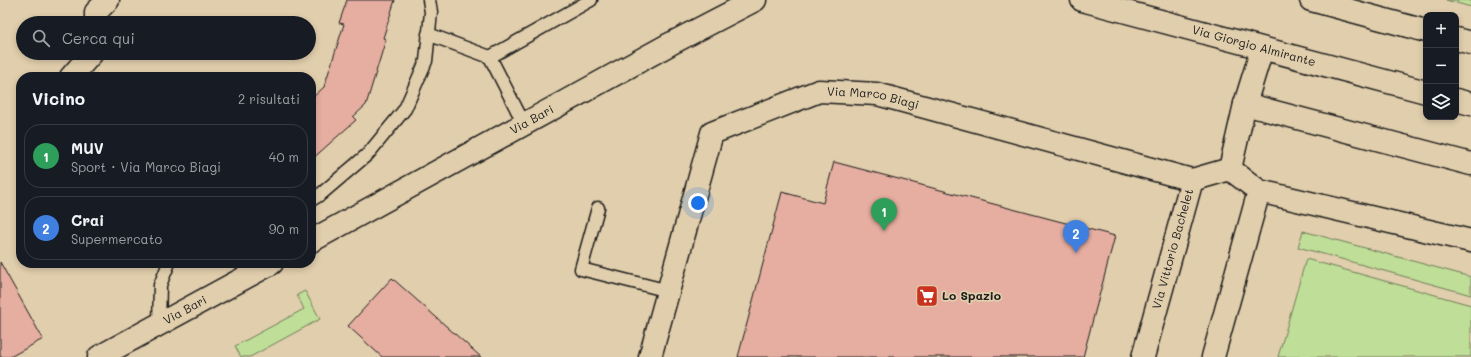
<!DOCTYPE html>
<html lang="it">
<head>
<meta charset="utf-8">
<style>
  body { margin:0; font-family:Mali,sans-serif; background:#242831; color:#f1f3f6 }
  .controls { position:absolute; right:12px; top:12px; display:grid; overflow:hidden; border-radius:8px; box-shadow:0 2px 6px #0003 }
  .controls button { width:36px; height:36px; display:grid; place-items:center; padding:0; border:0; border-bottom:1px solid #363941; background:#171b24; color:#f1f3f6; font:20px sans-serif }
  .you { position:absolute; left:698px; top:203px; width:14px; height:14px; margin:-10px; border:3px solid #fff; border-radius:50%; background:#1a73e8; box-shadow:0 0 0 6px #1a73e833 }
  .badge { display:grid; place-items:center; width:26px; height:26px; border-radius:50%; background:#c8321e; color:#fff; font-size:13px; font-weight:700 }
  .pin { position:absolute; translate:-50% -33px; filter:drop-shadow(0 1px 2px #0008) }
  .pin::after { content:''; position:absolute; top:21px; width:14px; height:12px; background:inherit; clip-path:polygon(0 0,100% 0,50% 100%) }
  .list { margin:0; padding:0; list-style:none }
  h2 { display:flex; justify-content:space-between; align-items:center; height:52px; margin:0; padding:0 16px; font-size:17px }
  h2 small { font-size:13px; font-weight:400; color:#9ea1a6 }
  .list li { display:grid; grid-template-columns:26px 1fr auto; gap:12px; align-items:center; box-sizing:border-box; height:64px; margin:0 8px 8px; padding:0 8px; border:1px solid #363941; border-radius:16px }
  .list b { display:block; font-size:15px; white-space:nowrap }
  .list p { margin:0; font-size:13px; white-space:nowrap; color:#9ea1a6 }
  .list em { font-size:13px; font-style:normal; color:#9ea1a6 }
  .icon { flex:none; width:22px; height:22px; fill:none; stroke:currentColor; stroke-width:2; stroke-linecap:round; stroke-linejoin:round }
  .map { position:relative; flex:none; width:1471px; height:357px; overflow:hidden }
  .search { position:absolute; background:#171b24; box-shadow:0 2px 6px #0003; left:16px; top:16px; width:300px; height:44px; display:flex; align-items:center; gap:10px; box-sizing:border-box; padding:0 14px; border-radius:22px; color:#9ea1a6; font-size:15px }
  .panel { position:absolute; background:#171b24; box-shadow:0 2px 6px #0003; left:16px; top:72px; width:300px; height:196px; border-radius:16px }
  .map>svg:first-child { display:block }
  .green { fill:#bfde97; stroke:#6e7d5a }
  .building { fill:#e6ada1; stroke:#1c1c1c }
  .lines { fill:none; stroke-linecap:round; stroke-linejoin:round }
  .service-casing { stroke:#1c1c1c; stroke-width:15 }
  .minor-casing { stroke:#1c1c1c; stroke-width:25 }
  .service { stroke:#e1ceac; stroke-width:12 }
  .minor { stroke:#e1ceac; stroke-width:22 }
  .labels { text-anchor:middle; stroke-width:3.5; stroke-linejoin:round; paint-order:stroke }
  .street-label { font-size:12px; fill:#1c1c1c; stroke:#e1ceac }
  .poi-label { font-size:12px; font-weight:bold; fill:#1c1c1c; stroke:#e1ceac; text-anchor:start }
</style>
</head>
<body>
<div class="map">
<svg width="1471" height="357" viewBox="0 0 1471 357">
  <rect width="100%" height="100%" fill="#e1ceac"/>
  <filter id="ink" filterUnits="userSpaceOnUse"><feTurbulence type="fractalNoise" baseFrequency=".025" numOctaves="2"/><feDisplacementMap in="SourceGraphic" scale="8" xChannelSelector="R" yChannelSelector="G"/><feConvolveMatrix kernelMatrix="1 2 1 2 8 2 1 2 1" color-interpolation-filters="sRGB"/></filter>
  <g filter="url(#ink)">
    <!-- green -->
    <g class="green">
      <path d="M 1446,0 L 1471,0 L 1471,7 Z"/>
      <path d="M 1303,231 L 1471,277 L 1471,295 L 1298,247 Z"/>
      <path d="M 1306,259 L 1471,305 L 1471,357 L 1278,357 Z"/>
      <path d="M 305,291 L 320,319 L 250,357 L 241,357 L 235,346 L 304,309 L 297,295 Z"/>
    </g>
    <!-- building -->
    <g class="building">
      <path d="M 347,0 L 395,0 L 383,38 L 386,39 L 366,105 L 353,117 L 356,120 L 311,160 L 311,99 L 324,87 L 344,24 L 339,23 Z"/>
      <path d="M 834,162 L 1115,236 L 1083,357 L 738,357 L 782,192 L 823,203 Z"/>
      <path d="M 0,262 L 43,339 L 10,357 L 0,357 Z"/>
      <path d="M 392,278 L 481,357 L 382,357 L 348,326 Z"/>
    </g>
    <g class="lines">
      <!-- service casing -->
      <g class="service-casing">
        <g id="service">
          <path d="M 428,34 L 490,57 L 591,0"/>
          <path d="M 490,57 L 524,124"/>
          <path d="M 311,200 L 321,194 L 368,154 L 405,109 L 426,61 L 431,12 L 429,0"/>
          <path d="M 598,208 L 581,269 L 669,291"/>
          <path d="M 159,325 L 160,285 L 169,263"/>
        </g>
      </g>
      <!-- minor casing -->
      <g class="minor-casing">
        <g id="minor">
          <path id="s1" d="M 1082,0 L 1426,92"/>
          <path d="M 1311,0 L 1426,31"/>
          <path d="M 96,23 L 96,12 L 108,0"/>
          <path d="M 1456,39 L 1471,43"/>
          <path d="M 71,77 L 92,53"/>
          <path d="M 1456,100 L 1471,104"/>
          <path d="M 1245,104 L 1471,164"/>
          <path d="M 1230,169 L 1259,191 L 1471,241"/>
          <path d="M 1230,169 L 1245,104 L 1262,49"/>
          <path d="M 1192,180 L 1230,169"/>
          <path id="s2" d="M 311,241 L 670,44 L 755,0"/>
          <path id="s3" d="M 99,357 L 272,263"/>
          <path id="s4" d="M 650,357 L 712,133 L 819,91 L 877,94 L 1192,180"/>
          <path id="s5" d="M 1143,357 L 1192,180"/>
          <path d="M 1213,357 L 1259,191"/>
        </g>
      </g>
      <!-- service -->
      <use href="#service" class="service"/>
      <!-- minor -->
      <use href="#minor" class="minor"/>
    </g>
  </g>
  <!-- icons -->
  <defs>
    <g id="supermarket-square" transform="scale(1.15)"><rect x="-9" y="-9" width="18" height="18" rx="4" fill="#c8321e" stroke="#e1ceac"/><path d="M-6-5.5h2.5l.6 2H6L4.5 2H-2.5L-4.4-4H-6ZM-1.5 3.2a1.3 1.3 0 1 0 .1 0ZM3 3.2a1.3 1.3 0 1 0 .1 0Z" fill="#fff"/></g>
  </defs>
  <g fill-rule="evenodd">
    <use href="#supermarket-square" x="927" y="296"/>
  </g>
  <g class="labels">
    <!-- street labels -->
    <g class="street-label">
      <text dy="4" stroke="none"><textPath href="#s1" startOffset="178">Via Giorgio Almirante</textPath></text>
      <text dy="4" stroke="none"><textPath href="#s4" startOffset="402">Via Marco Biagi</textPath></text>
      <text dy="4" stroke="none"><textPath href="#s2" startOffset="252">Via Bari</textPath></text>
      <text dy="4" stroke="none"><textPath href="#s5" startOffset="112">Via Vittorio Bachelet</textPath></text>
      <text dy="4" stroke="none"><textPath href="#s3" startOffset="98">Via Bari</textPath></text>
    </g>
    <!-- poi labels -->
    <g class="poi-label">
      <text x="942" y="300">Lo Spazio</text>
    </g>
  </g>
</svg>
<div class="controls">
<button>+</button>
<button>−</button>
<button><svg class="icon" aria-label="layers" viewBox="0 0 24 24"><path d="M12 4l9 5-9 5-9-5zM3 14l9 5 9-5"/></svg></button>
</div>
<div class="you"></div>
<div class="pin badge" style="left:884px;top:231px;background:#2e9e5b">1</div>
<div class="pin badge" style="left:1076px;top:253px;background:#3f7fe0">2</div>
<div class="search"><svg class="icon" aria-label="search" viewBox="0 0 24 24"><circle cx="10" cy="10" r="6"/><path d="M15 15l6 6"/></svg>Cerca qui</div>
<section class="panel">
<h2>Vicino<small>2 risultati</small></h2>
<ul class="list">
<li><span class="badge" style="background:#2e9e5b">1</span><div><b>MUV</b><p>Sport · Via Marco Biagi</p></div><em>40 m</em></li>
<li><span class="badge" style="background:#3f7fe0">2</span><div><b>Crai</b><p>Supermercato</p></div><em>90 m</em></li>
</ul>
</section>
</div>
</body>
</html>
